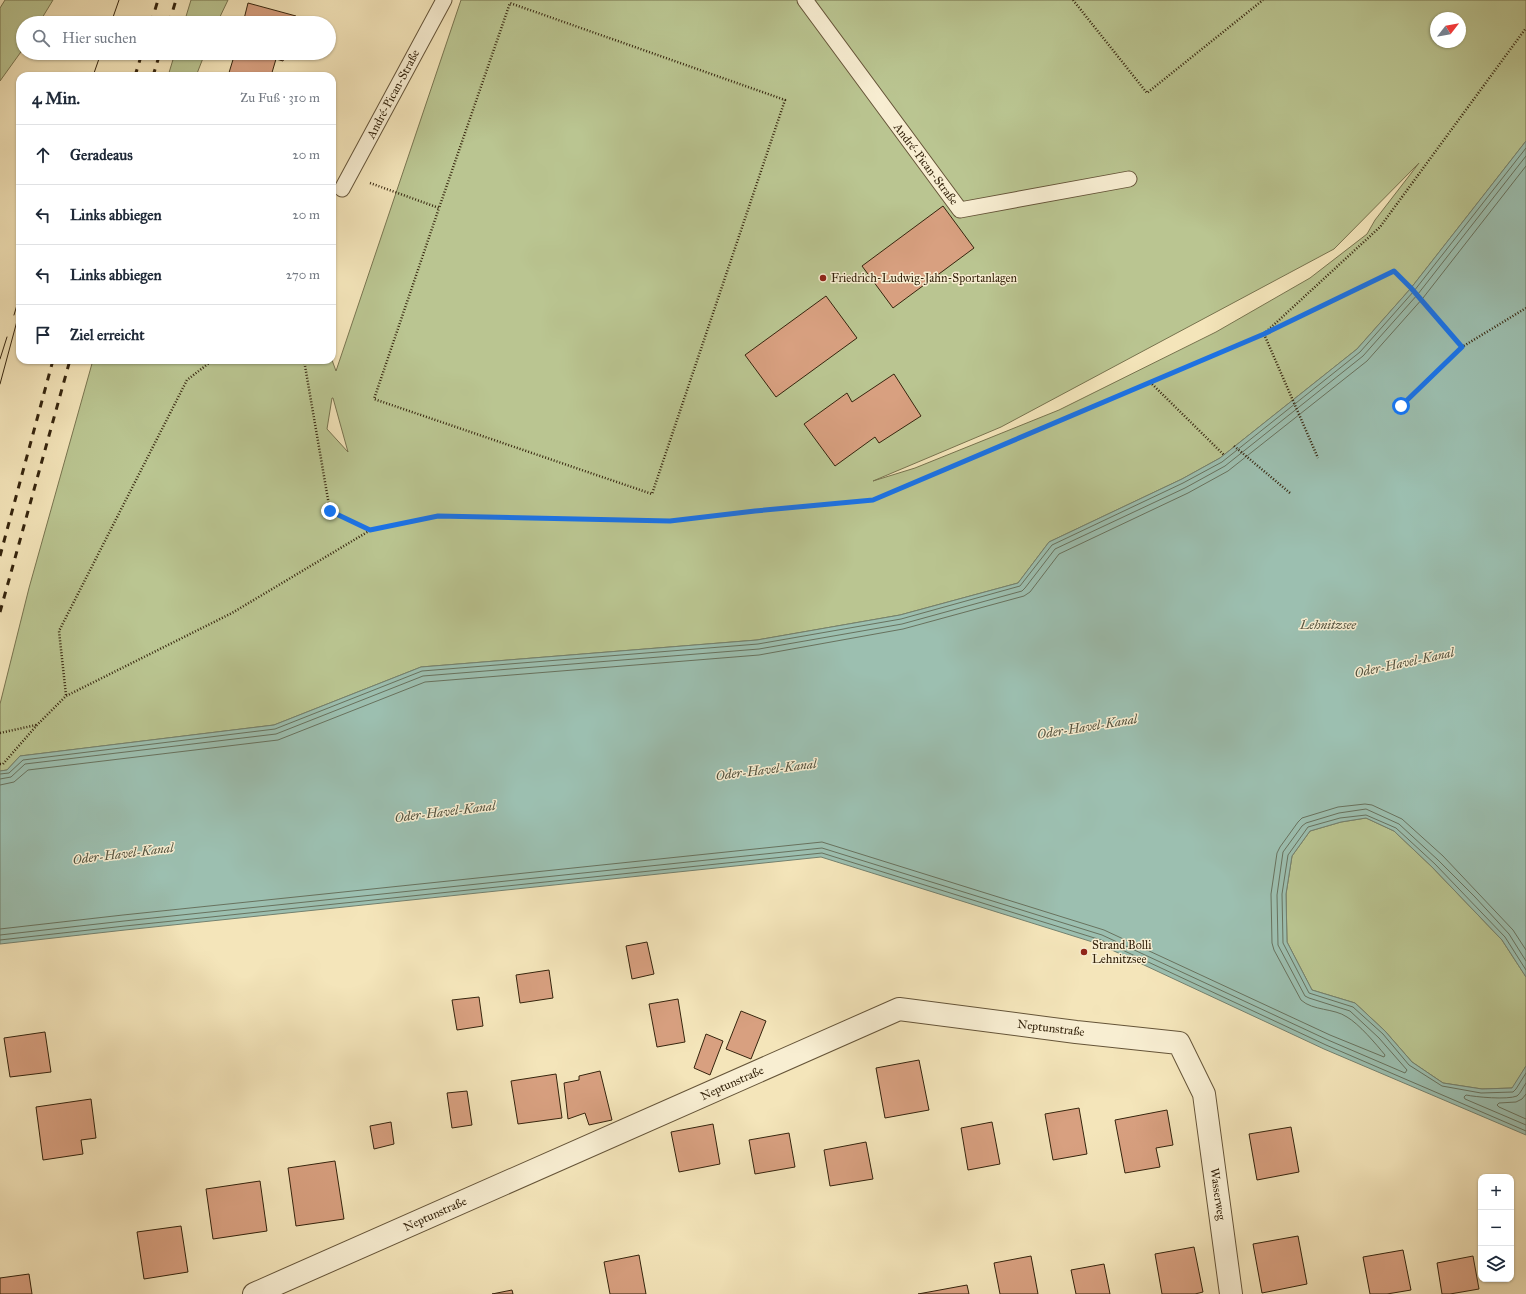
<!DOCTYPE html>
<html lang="de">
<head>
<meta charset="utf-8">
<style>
  body { margin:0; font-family:"IM FELL Great Primer",serif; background:#f6f6f7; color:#1f2937 }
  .controls { position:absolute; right:12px; bottom:12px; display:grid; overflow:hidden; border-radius:8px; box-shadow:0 1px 3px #0004 }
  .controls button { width:36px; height:36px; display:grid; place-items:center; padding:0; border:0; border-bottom:1px solid #e0e1e3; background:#fff; color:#1f2937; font:20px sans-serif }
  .compass { position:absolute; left:1430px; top:12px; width:36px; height:36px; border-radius:50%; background:#fff; box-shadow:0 1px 3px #0004; rotate:59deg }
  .stop { position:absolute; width:12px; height:12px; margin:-9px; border:3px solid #1a73e8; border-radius:50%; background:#fff }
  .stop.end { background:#1a73e8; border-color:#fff; box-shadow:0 1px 4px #0008 }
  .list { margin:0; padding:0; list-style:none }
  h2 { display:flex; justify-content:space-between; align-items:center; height:52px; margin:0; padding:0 16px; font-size:17px }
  h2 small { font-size:13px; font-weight:400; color:#747a83 }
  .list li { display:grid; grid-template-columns:26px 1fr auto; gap:12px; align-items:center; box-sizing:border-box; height:60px; padding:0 16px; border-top:1px solid #e0e1e3 }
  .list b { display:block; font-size:15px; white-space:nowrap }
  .list em { font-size:13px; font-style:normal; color:#747a83 }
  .icon { flex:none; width:22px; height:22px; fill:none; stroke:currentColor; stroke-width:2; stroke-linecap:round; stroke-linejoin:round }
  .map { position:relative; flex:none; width:1526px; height:1294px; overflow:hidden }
  .search { position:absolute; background:#fff; box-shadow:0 1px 3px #0004; left:16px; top:16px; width:320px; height:44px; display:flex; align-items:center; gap:10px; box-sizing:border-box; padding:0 14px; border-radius:22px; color:#747a83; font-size:15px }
  .panel { position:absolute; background:#fff; box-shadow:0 1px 3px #0004; left:16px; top:72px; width:320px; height:292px; border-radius:12px }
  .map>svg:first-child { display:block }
  .green { fill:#bac591; stroke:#78744f; fill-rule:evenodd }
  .water { fill:#9cbfb0; stroke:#73816f }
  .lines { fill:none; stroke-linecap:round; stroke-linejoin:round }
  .shore { stroke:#68725e; stroke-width:1 }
  .building { fill:#d8a080; stroke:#35240d }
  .lane-casing { stroke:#655438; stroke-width:17 }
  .street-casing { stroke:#655438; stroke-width:24 }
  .path { stroke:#35240d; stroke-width:2.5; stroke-dasharray:1 2; stroke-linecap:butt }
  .lane { stroke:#f8eed2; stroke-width:15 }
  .street { stroke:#f8eed2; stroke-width:22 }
  .tram { stroke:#35240d; stroke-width:1 }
  .rail { stroke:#35240d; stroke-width:3; stroke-dasharray:7 7; stroke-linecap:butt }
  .route { stroke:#1a73e8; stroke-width:5 }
  .poi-dot { fill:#8f2418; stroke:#f8eed2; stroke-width:1.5 }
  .labels { text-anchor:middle; stroke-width:3; stroke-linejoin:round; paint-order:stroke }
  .street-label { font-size:12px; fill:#35240d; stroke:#f8eed2 }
  .poi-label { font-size:12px; fill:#35240d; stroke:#f8eed2; text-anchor:start }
  .water-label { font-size:13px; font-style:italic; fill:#54523e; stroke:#f8eed2 }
</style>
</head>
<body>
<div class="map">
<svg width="1526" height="1294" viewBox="0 0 1526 1294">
  <rect width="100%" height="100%" fill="#f4e5ba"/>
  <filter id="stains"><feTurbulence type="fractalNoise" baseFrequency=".005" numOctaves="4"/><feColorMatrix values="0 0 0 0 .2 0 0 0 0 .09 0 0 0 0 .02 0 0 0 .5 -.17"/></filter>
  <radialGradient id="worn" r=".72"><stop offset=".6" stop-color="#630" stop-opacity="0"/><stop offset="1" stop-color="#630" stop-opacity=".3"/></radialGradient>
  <!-- green -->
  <g class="green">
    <path d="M 5,0 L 53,0 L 39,23 L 23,23 L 23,49 L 0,81 L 0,8 Z"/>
    <path d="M 191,0 L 228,0 L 217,23 L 184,23 Z"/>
    <path d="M 461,0 L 1526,0 L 1526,141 L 1411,288 L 1357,349 L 1220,458 L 1182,479 L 1049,542 L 1018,583 L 900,615 L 757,640 L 421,667 L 274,725 L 20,756 L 7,770 L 0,771 L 0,704 L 29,588 L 93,360 L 332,360 L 336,371 ZM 1436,18 L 1460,18 L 1460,42 L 1436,42 ZM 1419,163 L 1375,220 L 1367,234 L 1310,278 L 1216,332 L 1059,410 L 915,468 L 873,481 L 1001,427 L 1334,249 ZM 332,398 L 333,398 L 348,452 L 327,429 Z"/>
    <path d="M 175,53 L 205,53 L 196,76 L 168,76 Z"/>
    <path d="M 1366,818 L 1394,831 L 1432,867 L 1502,940 L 1526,977 L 1526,1066 L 1513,1088 L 1482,1089 L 1443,1083 L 1412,1062 L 1385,1031 L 1355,1003 L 1312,990 L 1287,942 L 1286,894 L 1292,856 L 1310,831 L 1341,822 Z"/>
  </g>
  <!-- water -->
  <path class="water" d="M 1526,141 L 1526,977 L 1502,940 L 1432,867 L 1394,831 L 1366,818 L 1341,822 L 1310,831 L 1292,856 L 1286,894 L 1287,942 L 1312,990 L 1355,1003 L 1385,1031 L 1412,1062 L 1443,1083 L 1482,1089 L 1512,1088 L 1526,1066 L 1526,1135 L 1324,1049 L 1099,944 L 821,857 L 125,930 L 0,944 L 0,771 L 7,770 L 20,756 L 274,725 L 421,667 L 757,640 L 900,615 L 1018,583 L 1049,542 L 1182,479 L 1220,458 L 1357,349 L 1411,288 Z"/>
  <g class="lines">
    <!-- shore -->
    <g class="shore">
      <path d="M 0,774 L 9,773 L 23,760 L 275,729 L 422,671 L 758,644 L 901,619 L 1020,586 L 1052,545 L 1183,483 L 1222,462 L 1360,352 L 1414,291 L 1526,148"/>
      <path d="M 0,779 L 11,777 L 25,764 L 276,734 L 423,676 L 759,649 L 902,624 L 1022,591 L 1025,588 L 1055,549 L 1185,488 L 1225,466 L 1363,356 L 1418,294 L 1526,156"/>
      <path d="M 0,785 L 14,782 L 28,770 L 278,740 L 425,682 L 759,655 L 903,629 L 1024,596 L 1030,592 L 1059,554 L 1188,493 L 1228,471 L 1367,361 L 1423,298 L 1526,166"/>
      <path d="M 0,929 L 123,915 L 822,842 L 1104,930 L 1330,1035 L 1384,1057 L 1385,1055 C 1376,1044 1359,1024 1347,1017 C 1334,1008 1313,1011 1301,1000 L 1274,950 L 1272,943 L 1271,894 L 1277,853 L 1280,847 L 1298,822 L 1302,818 L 1338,807 L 1365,804 L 1372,805 L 1402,819 L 1443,856 L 1513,930 L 1526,950"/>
      <path d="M 0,935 L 124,921 L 822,848 L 1102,935 L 1328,1040 L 1405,1073 L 1407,1070 L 1379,1038 L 1350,1011 L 1309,998 L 1305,996 L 1278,945 L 1277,895 L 1283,852 L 1302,826 L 1306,823 L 1339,813 L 1366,809 L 1399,824 L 1438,860 L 1475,897 L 1509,934 L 1526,961"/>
      <path d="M 0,940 L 125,926 L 822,853 L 1101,940 L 1326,1045 L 1526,1131"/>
      <path d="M 1526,970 L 1505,937 L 1435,864 L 1396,828 L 1366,815 L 1340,818 L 1308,827 L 1288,855 L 1282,894 L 1283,943 L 1309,993 L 1353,1007 L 1383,1034 L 1409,1065 L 1442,1086 L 1481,1093 L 1513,1092 L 1516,1089 L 1526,1073"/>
      <path d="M 1526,1083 C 1523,1087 1521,1093 1517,1096 C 1507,1100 1476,1097 1466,1095 L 1464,1097 L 1465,1099 L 1526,1125"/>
      <path d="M 1526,1094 L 1522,1099 L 1516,1102 L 1499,1103 L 1497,1105 L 1499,1107 L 1526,1119"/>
    </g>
  </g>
  <!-- building -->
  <g class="building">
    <path d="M 248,3 L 296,16 L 294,23 L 243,23 Z"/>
    <path d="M 235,53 L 286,53 L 283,61 L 276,59 L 271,76 L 228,76 Z"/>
    <path d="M 943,206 L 974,248 L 893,308 L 862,266 Z"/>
    <path d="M 826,296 L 857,338 L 776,397 L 745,355 Z"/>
    <path d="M 894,374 L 921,416 L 879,443 L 875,437 L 835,466 L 804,424 L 847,393 L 852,402 Z"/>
    <path d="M 647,942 L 654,974 L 632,979 L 626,946 Z"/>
    <path d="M 549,970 L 553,998 L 520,1003 L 516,975 Z"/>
    <path d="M 479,997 L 483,1026 L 457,1030 L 452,1000 Z"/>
    <path d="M 678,999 L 685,1042 L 657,1047 L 649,1004 Z"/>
    <path d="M 741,1011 L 766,1021 L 751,1059 L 726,1049 Z"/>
    <path d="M 45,1032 L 51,1072 L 10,1077 L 4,1038 Z"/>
    <path d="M 706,1034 L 723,1041 L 710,1075 L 694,1068 Z"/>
    <path d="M 919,1060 L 929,1110 L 885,1118 L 876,1068 Z"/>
    <path d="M 600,1071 L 612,1120 L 589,1125 L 585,1113 L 568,1119 L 564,1083 L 579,1080 L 579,1076 Z"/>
    <path d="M 556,1074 L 562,1118 L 518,1124 L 511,1081 Z"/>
    <path d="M 467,1091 L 472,1125 L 452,1128 L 447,1093 Z"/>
    <path d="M 91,1099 L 96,1138 L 81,1140 L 83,1154 L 43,1160 L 36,1107 Z"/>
    <path d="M 1079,1108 L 1087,1154 L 1053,1160 L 1045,1114 Z"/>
    <path d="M 1167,1110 L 1173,1145 L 1156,1148 L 1160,1167 L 1125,1173 L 1115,1120 Z"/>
    <path d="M 391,1122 L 394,1144 L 374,1149 L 370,1126 Z"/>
    <path d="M 992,1122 L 1000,1164 L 968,1170 L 961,1128 Z"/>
    <path d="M 713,1124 L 720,1164 L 679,1172 L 671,1132 Z"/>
    <path d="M 1291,1127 L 1299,1172 L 1257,1180 L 1249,1134 Z"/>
    <path d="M 789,1133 L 795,1167 L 755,1174 L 749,1140 Z"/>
    <path d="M 866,1142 L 873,1179 L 830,1186 L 824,1150 Z"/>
    <path d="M 335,1161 L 344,1219 L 296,1226 L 288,1168 Z"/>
    <path d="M 260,1181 L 267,1231 L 213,1239 L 206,1189 Z"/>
    <path d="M 181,1226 L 188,1272 L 144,1279 L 137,1232 Z"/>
    <path d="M 1298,1236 L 1307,1284 L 1262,1293 L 1253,1244 Z"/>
    <path d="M 1194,1247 L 1203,1292 L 1195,1294 L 1162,1294 L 1155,1254 Z"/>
    <path d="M 1403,1250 L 1411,1290 L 1387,1294 L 1370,1294 L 1363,1257 Z"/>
    <path d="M 639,1255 L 646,1294 L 610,1294 L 604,1262 Z"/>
    <path d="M 1031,1256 L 1038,1294 L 1000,1294 L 994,1263 Z"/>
    <path d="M 1473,1256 L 1479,1289 L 1450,1294 L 1442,1294 L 1437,1263 Z"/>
    <path d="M 1104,1264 L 1110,1294 L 1076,1294 L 1071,1270 Z"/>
    <path d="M 29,1274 L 32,1294 L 0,1294 L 0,1278 Z"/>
    <path d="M 967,1285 L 969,1294 L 918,1294 Z"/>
    <path d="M 512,1290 L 513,1294 L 492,1294 Z"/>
  </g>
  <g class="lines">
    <!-- lane casing -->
    <g class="lane-casing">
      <g id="lane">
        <path d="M 805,0 L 960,210 L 1129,179"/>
        <path d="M 342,189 L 444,0"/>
      </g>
    </g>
    <!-- street casing -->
    <g class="street-casing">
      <path id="street" d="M 254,1294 L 899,1009 L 1076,1032 L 1179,1043 L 1204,1094 L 1231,1294"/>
    </g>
    <!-- path -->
    <g class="path">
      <path d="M 1073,0 L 1147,93 L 1263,0"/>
      <path d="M 370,183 L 439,208 L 374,399 L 652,494 L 785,100 L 510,3 L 439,208"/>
      <path d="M 1266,332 L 1380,227 L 1526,28"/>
      <path d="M 1264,334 L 1318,458"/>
      <path d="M 304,360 L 330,511 L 370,530 L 438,516 L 670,521 L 755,511 L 873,500 L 1264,334 L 1394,271 L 1411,288 L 1462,347"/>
      <path d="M 1150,382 L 1224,455"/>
      <path d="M 1401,406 L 1462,347 L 1526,308"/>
      <path d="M 1234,446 L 1290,493"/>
      <path d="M 66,695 L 59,631 L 187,380 L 213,360"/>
      <path d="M 0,733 L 36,725"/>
      <path d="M 0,764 L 3,764 L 37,725 L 66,696 L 232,613 L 369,531"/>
    </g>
    <!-- lane -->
    <use href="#lane" class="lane"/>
    <!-- street -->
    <use href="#street" class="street"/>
    <!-- tram -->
    <g class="tram">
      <path d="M 111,23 L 119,0"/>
      <path d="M 93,76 L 101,53"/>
      <path d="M 14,315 L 20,295"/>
      <path d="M 0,359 L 7,337"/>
      <path d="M 0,384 L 20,310"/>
    </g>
    <!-- rail -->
    <g class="rail">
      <path d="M 151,23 L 158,0"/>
      <path d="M 169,23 L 176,0"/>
      <path d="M 135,76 L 142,53"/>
      <path d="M 153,76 L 160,53"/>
      <path d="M 0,556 L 53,360"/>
      <path d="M 0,612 L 70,360"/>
    </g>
  </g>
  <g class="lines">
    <!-- route -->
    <path class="route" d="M 330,511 L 370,530 L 438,516 L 670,521 L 755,511 L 873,500 L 1264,334 L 1394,271 L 1411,288 L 1462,347 L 1401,406"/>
  </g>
  <!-- markers -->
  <g class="poi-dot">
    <circle cx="823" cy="278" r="4"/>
    <circle cx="1084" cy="952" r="4"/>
  </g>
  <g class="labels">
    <!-- street labels -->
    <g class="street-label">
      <text transform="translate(393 94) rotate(-62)" y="4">André-Pican-Straße</text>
      <text transform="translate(926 164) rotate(53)" y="4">André-Pican-Straße</text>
      <text transform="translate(1051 1028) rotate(7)" y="4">Neptunstraße</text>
      <text transform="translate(732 1083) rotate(-24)" y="4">Neptunstraße</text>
      <text transform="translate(1218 1194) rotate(82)" y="4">Wasserweg</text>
      <text transform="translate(435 1214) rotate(-24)" y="4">Neptunstraße</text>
    </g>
    <!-- poi labels -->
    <g class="poi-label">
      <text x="831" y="282">Friedrich-Ludwig-Jahn-Sportanlagen</text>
      <text x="1092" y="949">Strand Bolli<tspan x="1092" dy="14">Lehnitzsee</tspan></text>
    </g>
    <!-- water labels -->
    <g class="water-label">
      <text x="1328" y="629">Lehnitzsee</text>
      <text transform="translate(1404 662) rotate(-12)" y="5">Oder-Havel-Kanal</text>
      <text transform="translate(1087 726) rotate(-9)" y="5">Oder-Havel-Kanal</text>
      <text transform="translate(766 769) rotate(-7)" y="5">Oder-Havel-Kanal</text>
      <text transform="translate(445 811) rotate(-7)" y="5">Oder-Havel-Kanal</text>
      <text transform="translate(123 853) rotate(-7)" y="5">Oder-Havel-Kanal</text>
    </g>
  </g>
  <rect width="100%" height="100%" filter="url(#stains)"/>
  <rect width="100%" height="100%" fill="url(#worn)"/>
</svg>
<div class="controls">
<button>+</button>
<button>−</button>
<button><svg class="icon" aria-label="layers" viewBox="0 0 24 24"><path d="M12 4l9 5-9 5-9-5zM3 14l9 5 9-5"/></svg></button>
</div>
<svg class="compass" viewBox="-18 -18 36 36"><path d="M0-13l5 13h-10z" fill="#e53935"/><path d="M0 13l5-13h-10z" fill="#747a83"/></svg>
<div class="stop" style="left:1401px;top:406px"></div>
<div class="stop end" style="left:330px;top:511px"></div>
<div class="search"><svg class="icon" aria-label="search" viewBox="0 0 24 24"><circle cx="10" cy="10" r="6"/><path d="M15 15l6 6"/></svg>Hier suchen</div>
<section class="panel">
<h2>4 Min.<small>Zu Fuß · 310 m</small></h2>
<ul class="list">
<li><svg class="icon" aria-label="ahead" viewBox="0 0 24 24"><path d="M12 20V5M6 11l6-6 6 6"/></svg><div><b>Geradeaus</b></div><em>20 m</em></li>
<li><svg class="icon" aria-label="left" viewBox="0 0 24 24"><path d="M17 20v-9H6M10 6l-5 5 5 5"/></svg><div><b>Links abbiegen</b></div><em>20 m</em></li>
<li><svg class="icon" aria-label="left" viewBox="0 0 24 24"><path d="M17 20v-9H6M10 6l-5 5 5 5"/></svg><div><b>Links abbiegen</b></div><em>270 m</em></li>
<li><svg class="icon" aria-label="arrive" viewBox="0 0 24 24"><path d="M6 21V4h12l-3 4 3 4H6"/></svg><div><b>Ziel erreicht</b></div></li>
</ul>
</section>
</div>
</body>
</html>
